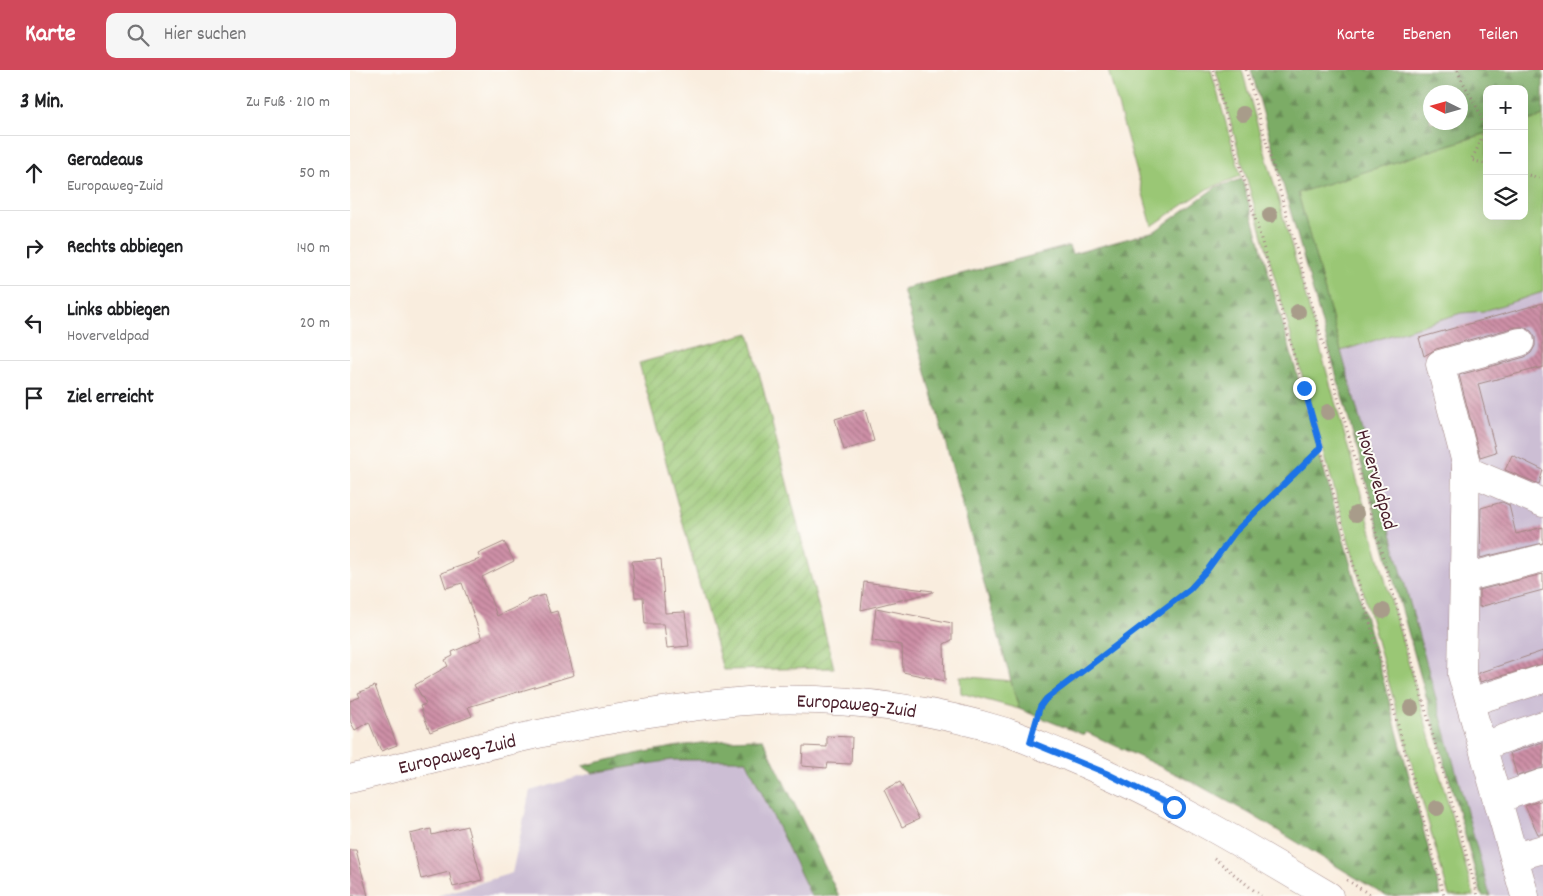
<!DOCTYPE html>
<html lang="de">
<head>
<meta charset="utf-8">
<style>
  body { margin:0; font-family:Dekko,sans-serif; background:#f6f6f6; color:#202124 }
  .controls { position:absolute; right:15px; top:15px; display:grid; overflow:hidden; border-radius:10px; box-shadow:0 5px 20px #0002 }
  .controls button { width:45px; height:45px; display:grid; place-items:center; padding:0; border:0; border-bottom:1px solid #e0e0e0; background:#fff; color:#202124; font:25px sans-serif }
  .compass { position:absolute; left:1073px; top:15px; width:45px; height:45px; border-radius:50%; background:#fff; box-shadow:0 5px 20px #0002; rotate:275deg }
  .stop { position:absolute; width:15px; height:15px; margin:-11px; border:4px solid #1a73e8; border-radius:50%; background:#fff }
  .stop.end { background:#1a73e8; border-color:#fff; box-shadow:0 1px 5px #0008 }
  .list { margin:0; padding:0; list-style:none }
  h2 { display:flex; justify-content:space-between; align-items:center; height:65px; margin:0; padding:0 20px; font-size:21px }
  h2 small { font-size:16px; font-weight:400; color:#757577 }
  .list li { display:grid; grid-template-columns:32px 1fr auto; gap:15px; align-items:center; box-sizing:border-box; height:75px; padding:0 20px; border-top:1px solid #e0e0e0 }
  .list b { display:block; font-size:19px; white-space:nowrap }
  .list p { margin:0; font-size:16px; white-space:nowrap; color:#757577 }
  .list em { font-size:16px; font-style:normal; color:#757577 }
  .icon { flex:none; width:28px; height:28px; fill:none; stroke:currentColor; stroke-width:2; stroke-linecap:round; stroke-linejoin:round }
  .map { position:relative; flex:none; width:1193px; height:826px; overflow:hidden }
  header { display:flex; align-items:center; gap:30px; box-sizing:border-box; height:70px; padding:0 25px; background:#d1495b; color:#fff }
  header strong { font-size:24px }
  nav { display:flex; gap:28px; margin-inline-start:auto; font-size:18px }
  .search { width:350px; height:45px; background:#f6f6f6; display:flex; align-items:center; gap:12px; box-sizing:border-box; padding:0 18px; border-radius:10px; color:#757577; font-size:19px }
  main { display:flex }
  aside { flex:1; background:#fff }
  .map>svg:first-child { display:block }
  .industrial { fill:#ccbed4 }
  .grass { fill:#9ac775; stroke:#727350 }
  .forest { fill:url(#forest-firs); stroke:#626648; fill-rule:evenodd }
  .garden { fill:url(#garden-furrows); stroke:#727350 }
  .building { fill:url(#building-back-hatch) }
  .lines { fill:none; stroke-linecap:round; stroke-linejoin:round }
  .minor-casing { stroke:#a28684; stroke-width:29 }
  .path { stroke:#a28684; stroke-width:3; stroke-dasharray:1 4; stroke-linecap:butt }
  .minor { stroke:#fff; stroke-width:28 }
  .tree { fill:#a89c8a }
  .route { stroke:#1a73e8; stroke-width:6 }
  .labels { text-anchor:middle; stroke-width:4; stroke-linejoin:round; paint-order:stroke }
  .street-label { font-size:20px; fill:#4a1f2b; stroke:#fdfcf7 }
</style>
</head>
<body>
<header>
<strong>Karte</strong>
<div class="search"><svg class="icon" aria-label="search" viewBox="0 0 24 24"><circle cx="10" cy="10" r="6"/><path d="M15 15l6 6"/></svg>Hier suchen</div>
<nav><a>Karte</a><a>Ebenen</a><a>Teilen</a></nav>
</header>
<main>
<aside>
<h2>3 Min.<small>Zu Fuß · 210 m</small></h2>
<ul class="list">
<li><svg class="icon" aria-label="ahead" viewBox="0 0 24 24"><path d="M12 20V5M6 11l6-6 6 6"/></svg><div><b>Geradeaus</b><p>Europaweg-Zuid</p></div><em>50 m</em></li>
<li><svg class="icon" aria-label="right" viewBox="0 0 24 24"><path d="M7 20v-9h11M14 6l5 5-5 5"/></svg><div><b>Rechts abbiegen</b></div><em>140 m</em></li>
<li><svg class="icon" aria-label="left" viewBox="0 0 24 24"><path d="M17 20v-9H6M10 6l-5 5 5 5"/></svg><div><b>Links abbiegen</b><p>Hoverveldpad</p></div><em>20 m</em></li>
<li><svg class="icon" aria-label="arrive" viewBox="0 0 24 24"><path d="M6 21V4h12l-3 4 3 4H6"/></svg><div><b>Ziel erreicht</b></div></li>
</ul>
</aside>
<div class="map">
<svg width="1193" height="826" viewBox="0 0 1193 826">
  <defs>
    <pattern id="forest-firs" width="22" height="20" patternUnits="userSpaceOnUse" patternTransform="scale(1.25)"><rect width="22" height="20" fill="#7bac66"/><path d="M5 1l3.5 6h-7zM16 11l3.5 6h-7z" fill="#678b54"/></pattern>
    <pattern id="garden-furrows" width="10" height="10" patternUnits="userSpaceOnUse" patternTransform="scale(1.25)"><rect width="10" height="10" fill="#9ac775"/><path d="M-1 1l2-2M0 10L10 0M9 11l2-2" fill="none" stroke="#86aa65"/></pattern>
    <pattern id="building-back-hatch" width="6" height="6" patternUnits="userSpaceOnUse" patternTransform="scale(1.25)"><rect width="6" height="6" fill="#ce90a7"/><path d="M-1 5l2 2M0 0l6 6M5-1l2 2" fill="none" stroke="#a97588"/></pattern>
  </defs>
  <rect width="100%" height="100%" fill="#fdfcf7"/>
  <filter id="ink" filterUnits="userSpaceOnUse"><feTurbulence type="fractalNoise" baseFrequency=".02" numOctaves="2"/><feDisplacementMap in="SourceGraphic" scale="10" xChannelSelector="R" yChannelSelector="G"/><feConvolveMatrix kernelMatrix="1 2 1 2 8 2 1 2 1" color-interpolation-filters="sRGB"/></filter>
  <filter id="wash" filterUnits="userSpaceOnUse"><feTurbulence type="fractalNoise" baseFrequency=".0096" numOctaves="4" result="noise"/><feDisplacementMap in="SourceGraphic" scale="20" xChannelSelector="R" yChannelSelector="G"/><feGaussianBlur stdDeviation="1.12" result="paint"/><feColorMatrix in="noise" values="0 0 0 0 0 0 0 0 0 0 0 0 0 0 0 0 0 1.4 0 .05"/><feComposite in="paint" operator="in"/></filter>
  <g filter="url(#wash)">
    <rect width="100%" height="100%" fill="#f9edde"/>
    <!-- industrial -->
    <g class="industrial">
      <path d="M 1193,222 L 1193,826 L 1140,826 L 991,281 L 1111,243 L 1134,241 Z"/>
      <path d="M 322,690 L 396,690 L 461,826 L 87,826 L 162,803 L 180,721 L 243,703 Z"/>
    </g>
    <!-- grass -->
    <g class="grass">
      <path d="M 758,0 L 861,0 L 891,106 L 857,119 L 802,156 Z"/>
      <path d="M 866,0 L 892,0 L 1124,826 L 1099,826 Z"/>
      <path d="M 1193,46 L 1193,222 L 1134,241 L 1111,243 L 991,281 L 947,122 L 1137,63 L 1137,146 L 1174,146 L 1174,52 Z"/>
      <path d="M 610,606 L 661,611 L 669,639 L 611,623 Z"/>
    </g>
    <!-- forest -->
    <g class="forest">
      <path d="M 901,0 L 1193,0 L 1193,46 L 1174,52 L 1174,19 L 1137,19 L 1137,63 L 948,123 L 1140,826 L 1132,826 ZM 1110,22 L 1110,52 L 1080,52 L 1080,22 Z"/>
      <path d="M 892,109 L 1038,627 L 1091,826 L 1036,826 L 902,745 L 841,711 L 736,662 L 734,665 L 669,639 L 661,611 L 553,219 L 719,176 L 722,184 L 805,161 L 866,117 Z"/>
      <path d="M 413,669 L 489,826 L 461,826 L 396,690 L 322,690 L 243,703 L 232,696 C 292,682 351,669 413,669 Z"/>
    </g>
    <!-- garden -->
    <path class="garden" d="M 399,263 L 484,598 L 373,600 L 289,293 Z"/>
    <g id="blocks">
      <!-- building -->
      <g class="building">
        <path d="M 1193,233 L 1193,297 L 1128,314 L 1146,382 L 1130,387 L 1109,305 L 1175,287 L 1181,283 L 1185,276 L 1185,267 L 1181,261 L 1174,257 L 1166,257 L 1086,279 L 1074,286 L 1069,268 Z"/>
        <path d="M 515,340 L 524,371 L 494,380 L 485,349 Z"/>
        <path d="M 1162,385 L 1193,400 L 1189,414 L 1155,400 Z"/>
        <path d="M 1152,432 L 1159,435 L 1166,464 L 1193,457 L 1193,473 L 1130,488 L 1131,438 Z"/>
        <path d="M 154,472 L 164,491 L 132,507 L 147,546 L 177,532 L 177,530 L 194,525 L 200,543 L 207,541 L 224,605 L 118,637 L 122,646 L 80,662 L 70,636 L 76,634 L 65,615 L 98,596 L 95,590 L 103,586 L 102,582 L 132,569 L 112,513 L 96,518 L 91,503 L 130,489 L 128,484 Z"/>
        <path d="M 311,489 L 315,543 L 335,542 L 339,576 L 317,578 L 314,554 L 295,554 L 293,527 L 285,527 L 282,491 Z"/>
        <path d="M 1193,504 L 1193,520 L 1129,537 L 1129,520 Z"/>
        <path d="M 514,512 L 583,521 L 583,522 L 511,540 Z"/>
        <path d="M 526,538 L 602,553 L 602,570 L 594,574 L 595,611 L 553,602 L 552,575 L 522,571 Z"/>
        <path d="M 1193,581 L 1193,594 L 1130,612 L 1128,603 Z"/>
        <path d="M 25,616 L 47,675 L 31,681 L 19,652 L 5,660 L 0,651 L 0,631 L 10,627 L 8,623 Z"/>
        <path d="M 477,666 L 502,667 L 501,694 L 478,693 L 477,698 L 452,696 L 453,676 L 477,677 Z"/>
        <path d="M 1193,672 L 1193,698 L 1167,706 L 1160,683 Z"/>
        <path d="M 550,712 L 569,749 L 552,757 L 534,720 Z"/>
        <path d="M 1193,730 L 1193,764 L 1188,764 L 1175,736 Z"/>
        <path d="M 117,756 L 132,810 L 103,817 L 99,802 L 71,809 L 60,764 L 81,759 L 82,765 Z"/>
        <path d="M 0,780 L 6,780 L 18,826 L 0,826 Z"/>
      </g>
    </g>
  </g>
  <g filter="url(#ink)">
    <use href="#blocks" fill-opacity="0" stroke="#a28684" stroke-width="1"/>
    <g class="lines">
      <!-- minor casing -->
      <g class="minor-casing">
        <g id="minor">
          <path d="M 1170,272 L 1090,294 L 1116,393 L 1112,605 L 1175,826"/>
          <path d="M 1116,400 L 1193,433"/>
          <path d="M 1114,508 L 1193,488"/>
          <path d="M 1120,632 L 1193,609"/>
          <path d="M 1133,676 L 1193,655"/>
          <path id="s1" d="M 0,709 C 97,685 194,660 293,644 C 332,638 371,632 411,630 C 493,627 578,638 656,662 C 677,669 698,679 719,687 C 810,725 894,775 979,826"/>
          <path d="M 1148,729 L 1193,713"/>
          <path d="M 1165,787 L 1193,779"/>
        </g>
      </g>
      <!-- path -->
      <g class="path">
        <path d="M 863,0 L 1028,581 L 1094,826"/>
        <path d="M 896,0 L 1128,826"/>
        <path d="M 1108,0 C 1110,8 1114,14 1118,21 C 1135,51 1139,60 1121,90 L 1137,94"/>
        <path d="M 1174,104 L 1193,109"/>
        <path d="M 687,649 L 690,637 L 696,629 L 840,519 L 858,499 L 885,462 L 971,378"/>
        <path d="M 864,788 L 911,826"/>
        <path d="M 997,810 L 1022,826"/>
      </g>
      <!-- minor -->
      <use href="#minor" class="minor"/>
    </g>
    <!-- trees -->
    <g class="tree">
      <circle cx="893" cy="44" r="8"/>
      <circle cx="920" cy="145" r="8"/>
      <circle cx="948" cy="242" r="8"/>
      <circle cx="978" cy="342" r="8"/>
      <circle cx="1006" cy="444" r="8"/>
      <circle cx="1033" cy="541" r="8"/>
      <circle cx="1061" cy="638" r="8"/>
      <circle cx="1087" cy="738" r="8"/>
    </g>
  </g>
  <g class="lines" filter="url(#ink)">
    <!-- route -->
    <path class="route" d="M 824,737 L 756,703 L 680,672 L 690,637 L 696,629 L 840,519 L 858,499 L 885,462 L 971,378 L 954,318"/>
  </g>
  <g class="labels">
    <!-- street labels -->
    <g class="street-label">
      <text transform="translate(1028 409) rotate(74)" y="7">Hoverveldpad</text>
      <text dy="7" stroke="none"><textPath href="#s1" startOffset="515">Europaweg-Zuid</textPath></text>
      <text dy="7" stroke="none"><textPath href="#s1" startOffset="110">Europaweg-Zuid</textPath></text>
    </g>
  </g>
</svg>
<div class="controls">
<button>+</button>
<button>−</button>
<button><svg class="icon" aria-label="layers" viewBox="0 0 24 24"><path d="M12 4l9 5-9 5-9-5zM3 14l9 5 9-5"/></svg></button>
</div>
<svg class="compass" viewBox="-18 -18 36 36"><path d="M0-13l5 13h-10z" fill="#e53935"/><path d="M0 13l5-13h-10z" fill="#757577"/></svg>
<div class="stop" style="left:824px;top:737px"></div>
<div class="stop end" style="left:954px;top:318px"></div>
</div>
</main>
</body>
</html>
